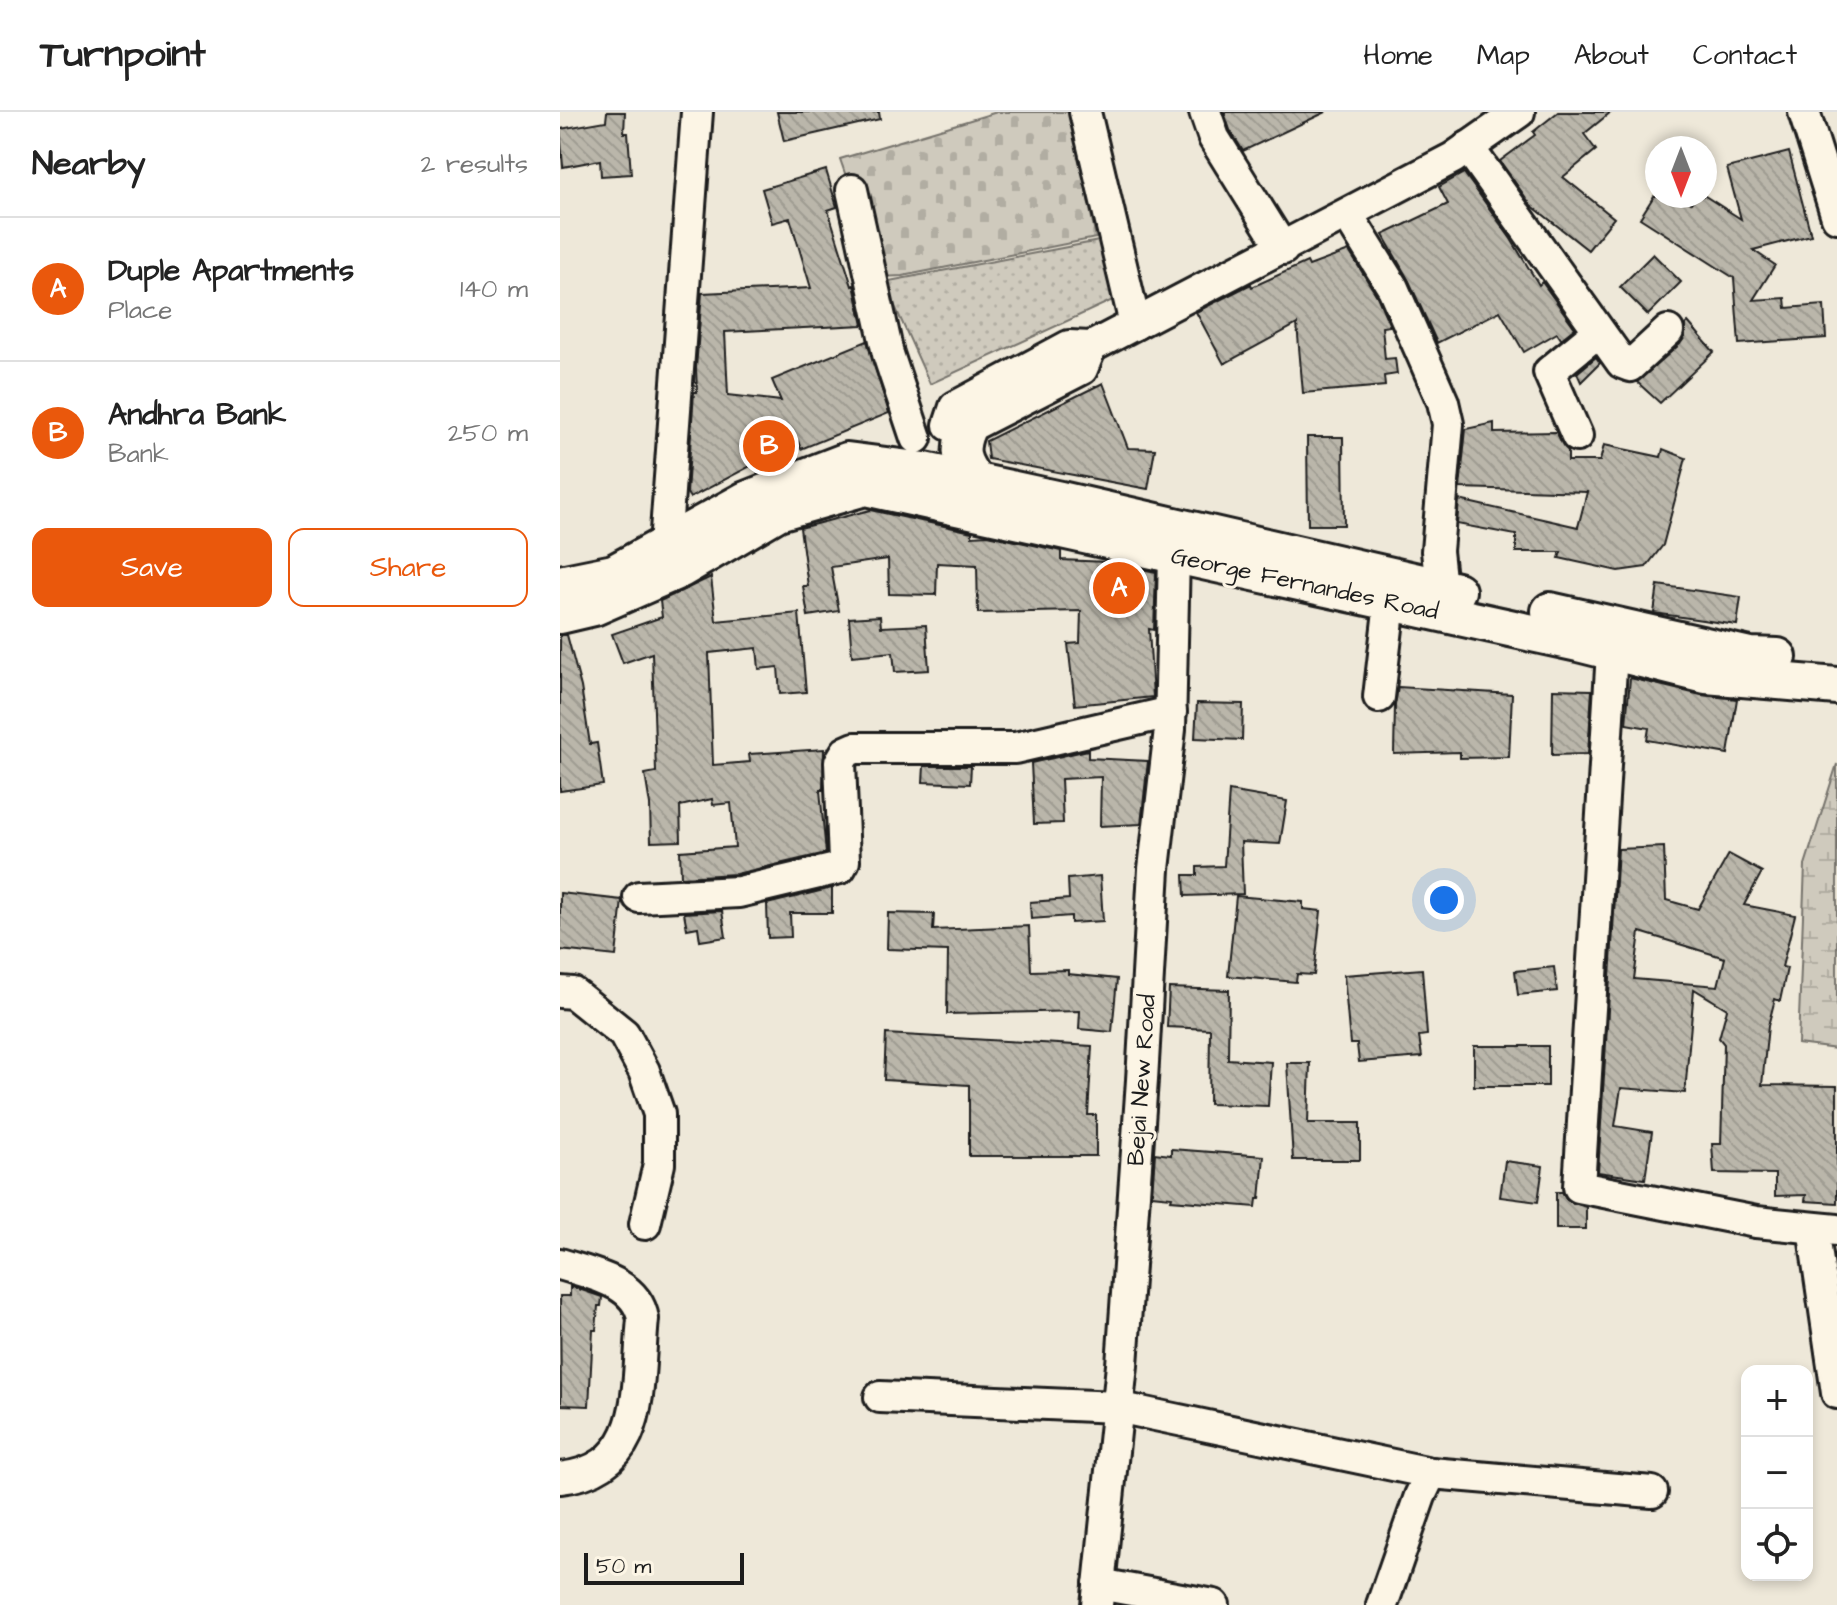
<!DOCTYPE html>
<html lang="en">
<head>
<meta charset="utf-8">
<style>
  body { margin:0; font-family:"Architects Daughter",sans-serif; background:#f6f6f6; color:#222 }
  .controls { position:absolute; right:24px; bottom:24px; display:grid; overflow:hidden; border-radius:16px; box-shadow:0 4px 12px #0003 }
  .controls button { width:72px; height:72px; display:grid; place-items:center; padding:0; border:0; border-bottom:2px solid #e0e0e0; background:#fff; color:#222; font:40px sans-serif }
  .compass { position:absolute; left:1085px; top:24px; width:72px; height:72px; border-radius:50%; background:#fff; box-shadow:0 4px 12px #0003; rotate:180deg }
  .scale { position:absolute; left:24px; bottom:20px; width:160px; box-sizing:border-box; padding-left:8px; border:4px solid #1c1c1c; border-top:0; font-size:22px; line-height:28px; white-space:nowrap; color:#1c1c1c; -webkit-text-stroke:6px #fcf5e5; paint-order:stroke }
  .you { position:absolute; left:884px; top:788px; width:28px; height:28px; margin:-20px; border:6px solid #fff; border-radius:50%; background:#1a73e8; box-shadow:0 0 0 12px #1a73e833 }
  .badge { display:grid; place-items:center; width:52px; height:52px; border-radius:50%; background:#ea580c; color:#fff; font-size:26px; font-weight:700 }
  .pin { position:absolute; translate:-50% -50%; border:4px solid #fff; box-shadow:0 2px 8px #0006 }
  .list { margin:0; padding:0; list-style:none }
  h2 { display:flex; justify-content:space-between; align-items:center; height:104px; margin:0; padding:0 32px; font-size:34px }
  h2 small { font-size:26px; font-weight:400; color:#767676 }
  .list li { display:grid; grid-template-columns:52px 1fr auto; gap:24px; align-items:center; box-sizing:border-box; height:144px; padding:0 32px; border-top:2px solid #e0e0e0 }
  .list b { display:block; font-size:30px; white-space:nowrap }
  .list p { margin:0; font-size:26px; white-space:nowrap; color:#767676 }
  .list em { font-size:26px; font-style:normal; color:#767676 }
  .actions { display:flex; gap:16px; padding:24px 32px }
  .actions a { flex:1; padding:18px 0; border:2px solid #ea580c; border-radius:16px; text-align:center; font-size:28px; color:#ea580c }
  .actions .main { background:#ea580c; color:#fff }
  .icon { flex:none; width:44px; height:44px; fill:none; stroke:currentColor; stroke-width:2; stroke-linecap:round; stroke-linejoin:round }
  .map { position:relative; flex:none; width:1277px; height:1493px; overflow:hidden }
  header { display:flex; align-items:center; gap:48px; box-sizing:border-box; height:112px; padding:0 40px; background:#fff; border-bottom:2px solid #e0e0e0 }
  header strong { font-size:38px }
  nav { display:flex; gap:44px; margin-inline-start:auto; font-size:28px }
  main { display:flex }
  aside { flex:1; background:#fff }
  .map>svg:first-child { display:block }
  .grass { fill:url(#grass-dots); stroke:#76736c; stroke-width:2 }
  .wetland { fill:url(#wetland-marsh); stroke:#76736c; stroke-width:2 }
  .cemetery { fill:url(#cemetery-stones); stroke:#76736c; stroke-width:2 }
  .building { fill:url(#building-back-hatch); stroke:#1c1c1c; stroke-width:2; fill-rule:evenodd }
  .lines { fill:none; stroke-linecap:round; stroke-linejoin:round }
  .minor-casing { stroke:#1c1c1c; stroke-width:36 }
  .major-casing { stroke:#1c1c1c; stroke-width:42 }
  .minor { stroke:#fcf5e5; stroke-width:30 }
  .major { stroke:#fcf5e5; stroke-width:36 }
  .labels { text-anchor:middle; stroke-width:6; stroke-linejoin:round; paint-order:stroke }
  .street-label { font-size:24px; fill:#1c1c1c; stroke:#fcf5e5 }
</style>
</head>
<body>
<header>
<strong>Turnpoint</strong>
<nav><a>Home</a><a>Map</a><a>About</a><a>Contact</a></nav>
</header>
<main>
<aside>
<h2>Nearby<small>2 results</small></h2>
<ul class="list">
<li><span class="badge">A</span><div><b>Duple Apartments</b><p>Place</p></div><em>140 m</em></li>
<li><span class="badge">B</span><div><b>Andhra Bank</b><p>Bank</p></div><em>250 m</em></li>
</ul>
<div class="actions"><a class="main">Save</a><a>Share</a></div>
</aside>
<div class="map">
<svg width="1277" height="1493" viewBox="0 0 1277 1493">
  <defs>
    <pattern id="grass-dots" width="8" height="8" patternUnits="userSpaceOnUse" patternTransform="scale(2)"><rect width="8" height="8" fill="#cfcabd"/><path d="M2 2h.1M6 6h.1" fill="none" stroke="#b1ada2" stroke-width="1.8" stroke-linecap="round"/></pattern>
    <pattern id="wetland-marsh" width="20" height="14" patternUnits="userSpaceOnUse" patternTransform="scale(2)"><rect width="20" height="14" fill="#cfcabd"/><path d="M1 5h8M5 5V1M11 12h8M15 12V8" fill="none" stroke="#b1ada2"/></pattern>
    <pattern id="cemetery-stones" width="16" height="16" patternUnits="userSpaceOnUse" patternTransform="scale(2)"><rect width="16" height="16" fill="#cfcabd"/><path d="M2 7V4a2 2 0 0 1 4 0v3zM10 15v-3a2 2 0 0 1 4 0v3z" fill="#b1ada2"/></pattern>
    <pattern id="building-back-hatch" width="6" height="6" patternUnits="userSpaceOnUse" patternTransform="scale(2)"><rect width="6" height="6" fill="#bab6aa"/><path d="M-1 5l2 2M0 0l6 6M5-1l2 2" fill="none" stroke="#9f9c92"/></pattern>
  </defs>
  <rect width="100%" height="100%" fill="#eee8d9"/>
  <filter id="ink" filterUnits="userSpaceOnUse"><feTurbulence type="fractalNoise" baseFrequency=".0125" numOctaves="2"/><feDisplacementMap in="SourceGraphic" scale="16" xChannelSelector="R" yChannelSelector="G"/><feConvolveMatrix kernelMatrix="1 2 1 2 8 2 1 2 1" color-interpolation-filters="sRGB"/></filter>
  <g filter="url(#ink)">
    <!-- grass -->
    <path class="grass" d="M 539,129 L 555,187 L 370,272 L 324,170 Z"/>
    <!-- wetland -->
    <path class="wetland" d="M 1277,652 L 1277,937 L 1238,932 L 1245,753 Z"/>
    <!-- cemetery -->
    <path class="cemetery" d="M 437,0 L 510,0 L 536,126 L 342,164 L 321,165 L 280,47 Z"/>
    <!-- building -->
    <g class="building">
      <path d="M 47,0 L 65,0 L 64,21 L 68,21 L 71,62 L 41,64 L 40,48 L 3,55 L 0,17 L 46,9 Z"/>
      <path d="M 217,0 L 319,0 L 320,7 L 224,29 Z"/>
      <path d="M 664,0 L 766,0 L 683,39 L 670,18 Z"/>
      <path d="M 998,0 L 1051,0 L 1024,22 L 1036,38 L 1003,65 L 1054,106 L 1028,138 L 971,93 L 940,49 L 975,23 L 973,20 Z"/>
      <path d="M 1229,40 L 1251,123 L 1193,138 L 1215,153 L 1193,188 L 1225,186 L 1226,196 L 1264,193 L 1266,226 L 1179,232 L 1174,166 L 1080,106 L 1094,84 L 1121,84 L 1131,91 L 1136,84 L 1145,84 L 1181,107 L 1167,56 Z"/>
      <path d="M 266,58 L 277,95 L 268,98 L 292,174 L 294,173 L 303,213 L 165,220 L 168,283 L 221,289 L 212,268 L 307,229 L 329,301 L 241,337 L 238,329 L 130,386 L 127,381 L 134,280 L 137,280 L 136,256 L 142,181 L 251,176 L 230,106 L 212,111 L 202,77 Z"/>
      <path d="M 904,61 L 951,127 L 979,173 L 982,170 L 1015,216 L 1001,227 L 997,221 L 964,240 L 940,199 L 877,231 L 849,169 L 823,123 L 888,92 L 879,75 Z"/>
      <path d="M 789,139 L 817,184 L 830,214 L 822,215 L 825,247 L 835,246 L 837,262 L 824,264 L 825,274 L 743,281 L 737,212 L 664,252 L 636,200 L 691,172 L 692,175 L 747,150 L 749,154 Z"/>
      <path d="M 1093,142 L 1121,170 L 1088,203 L 1060,175 Z"/>
      <path d="M 1128,210 L 1154,240 L 1100,291 L 1077,270 L 1120,232 L 1125,225 L 1125,213 Z"/>
      <path d="M 1036,245 L 1040,251 L 1021,270 L 1017,261 Z"/>
      <path d="M 543,271 L 568,336 L 595,337 L 588,377 L 428,347 L 426,329 Z"/>
      <path d="M 934,311 L 934,321 L 996,320 L 1008,339 L 1008,349 L 1040,349 L 1044,333 L 1101,345 L 1103,337 L 1126,346 L 1103,433 L 1086,455 L 1058,459 L 999,446 L 1001,440 L 956,440 L 956,423 L 897,412 L 899,388 L 1018,415 L 1027,380 L 900,376 L 906,317 Z"/>
      <path d="M 747,325 L 783,325 L 784,413 L 748,413 Z"/>
      <path d="M 310,398 L 412,420 L 412,424 L 428,423 L 501,439 L 501,448 L 548,450 L 596,460 L 594,518 L 589,517 L 593,585 L 515,593 L 508,532 L 520,531 L 521,499 L 418,501 L 417,453 L 377,451 L 376,483 L 329,482 L 328,447 L 271,455 L 279,499 L 248,504 L 243,474 L 248,474 L 240,416 Z"/>
      <path d="M 151,465 L 156,509 L 239,501 L 246,580 L 220,582 L 218,555 L 199,557 L 197,536 L 149,541 L 153,653 L 190,650 L 189,642 L 264,637 L 263,678 L 260,678 L 266,741 L 176,762 L 121,765 L 120,739 L 175,735 L 171,691 L 153,693 L 152,687 L 120,694 L 121,729 L 91,730 L 90,693 L 85,662 L 96,660 L 92,541 L 63,551 L 52,522 L 102,505 L 100,489 Z"/>
      <path d="M 1098,473 L 1181,485 L 1177,513 L 1094,501 Z"/>
      <path d="M 320,504 L 321,515 L 366,513 L 369,558 L 335,560 L 333,540 L 292,544 L 289,506 Z"/>
      <path d="M 0,523 L 7,523 L 21,575 L 30,632 L 37,631 L 43,673 L 0,679 Z"/>
      <path d="M 1070,566 L 1141,583 L 1177,587 L 1168,642 L 1087,628 L 1089,616 L 1066,612 Z"/>
      <path d="M 838,575 L 952,582 L 949,645 L 900,646 L 900,640 L 834,642 L 835,593 Z"/>
      <path d="M 993,577 L 1032,578 L 1028,642 L 992,643 Z"/>
      <path d="M 637,591 L 683,592 L 682,628 L 635,626 Z"/>
      <path d="M 528,638 L 528,646 L 588,649 L 581,712 L 540,714 L 541,665 L 501,667 L 503,711 L 474,712 L 471,651 Z"/>
      <path d="M 364,654 L 411,654 L 410,672 L 363,670 Z"/>
      <path d="M 669,679 L 727,689 L 720,732 L 681,730 L 683,782 L 625,784 L 624,763 L 637,763 L 637,755 L 664,754 Z"/>
      <path d="M 1104,735 L 1106,788 L 1138,797 L 1169,742 L 1202,760 L 1184,793 L 1235,803 L 1222,855 L 1227,856 L 1220,889 L 1215,887 L 1208,914 L 1202,973 L 1277,974 L 1277,1091 L 1245,1089 L 1246,1083 L 1215,1084 L 1215,1062 L 1154,1061 L 1152,1032 L 1161,1032 L 1164,932 L 1159,926 L 1167,897 L 1134,877 L 1125,981 L 1061,976 L 1055,1014 L 1092,1020 L 1085,1067 L 1038,1060 L 1058,737 ZM 1080,820 L 1165,846 L 1158,874 L 1074,867 Z"/>
      <path d="M 540,764 L 543,809 L 511,811 L 511,804 L 471,807 L 470,790 L 509,787 L 508,767 Z"/>
      <path d="M 272,776 L 272,801 L 230,801 L 231,825 L 208,826 L 207,792 Z"/>
      <path d="M 0,781 L 62,788 L 56,844 L 0,838 Z"/>
      <path d="M 676,784 L 743,790 L 743,797 L 761,799 L 754,863 L 737,862 L 736,870 L 668,864 Z"/>
      <path d="M 162,799 L 166,825 L 140,829 L 138,815 L 127,817 L 124,801 Z"/>
      <path d="M 328,801 L 374,802 L 373,818 L 469,814 L 471,859 L 508,858 L 508,862 L 557,867 L 552,920 L 519,917 L 520,899 L 387,902 L 388,839 L 327,837 Z"/>
      <path d="M 994,855 L 997,879 L 958,883 L 955,859 Z"/>
      <path d="M 862,857 L 867,923 L 859,924 L 862,945 L 799,950 L 797,932 L 790,932 L 784,863 Z"/>
      <path d="M 609,876 L 669,878 L 668,947 L 711,950 L 708,994 L 649,992 L 650,917 L 607,915 Z"/>
      <path d="M 326,922 L 532,934 L 528,1003 L 536,1003 L 536,1044 L 409,1044 L 409,973 L 324,968 Z"/>
      <rect x="914" y="934" width="74" height="40"/>
      <path d="M 727,951 L 750,951 L 748,1011 L 800,1011 L 800,1048 L 733,1048 Z"/>
      <path d="M 611,1037 L 704,1044 L 700,1087 L 697,1087 L 696,1095 L 611,1088 L 612,1085 L 592,1083 L 595,1041 L 611,1043 Z"/>
      <path d="M 945,1049 L 983,1054 L 978,1090 L 940,1085 Z"/>
      <path d="M 996,1080 L 1002,1080 L 1008,1089 L 1026,1095 L 1026,1117 L 996,1117 Z"/>
      <path d="M 10,1174 L 42,1185 L 41,1194 L 38,1194 L 36,1218 L 33,1218 L 29,1294 L 1,1293 L 0,1184 L 10,1184 Z"/>
    </g>
    <g class="lines">
      <!-- minor casing -->
      <g class="minor-casing">
        <g id="minor">
          <path d="M 525,0 L 575,212"/>
          <path d="M 645,0 L 654,26 L 723,137"/>
          <path d="M 1244,0 L 1277,105"/>
          <path d="M 908,35 L 1062,251 L 1070,254 L 1108,219"/>
          <path d="M 292,78 L 328,242 L 356,326"/>
          <path d="M 787,102 L 833,176 L 883,290 L 888,312 L 877,439 L 881,476"/>
          <path d="M 509,234 L 531,235 L 522,257 L 407,316 L 389,313 L 395,295 Z"/>
          <path d="M 531,235 L 893,46 L 959,0"/>
          <path d="M 1017,324 L 989,260 L 1038,220"/>
          <path d="M 105,433 L 137,0"/>
          <path d="M 1052,540 L 1019,1075 L 1196,1110 L 1277,1118"/>
          <path d="M 819,585 L 830,490"/>
          <path d="M 79,785 L 179,780 L 280,756 L 284,749 L 280,650 L 286,640 L 295,636 L 455,636 L 611,600"/>
          <path d="M 0,880 L 13,881 L 64,922 L 84,959 L 99,1002 L 99,1052 L 85,1112"/>
          <path d="M 1253,1116 L 1277,1281"/>
          <path d="M 0,1152 C 30,1162 77,1169 83,1207 C 76,1274 88,1357 0,1366"/>
          <path d="M 320,1285 L 557,1295 L 871,1361 L 1092,1380"/>
          <path d="M 539,1472 L 654,1493"/>
          <path d="M 537,1493 L 562,1253 L 582,968 L 594,757 L 610,617 L 614,442 L 617,423"/>
          <path d="M 822,1493 L 860,1384 L 871,1361"/>
        </g>
      </g>
      <!-- major casing -->
      <g class="major-casing">
        <g id="major">
          <path d="M 407,316 C 397,339 401,350 416,370"/>
          <path d="M 0,472 L 54,461 L 186,388 L 287,349 L 365,359 L 501,388 L 897,479"/>
          <path d="M 990,499 L 1190,544 L 1218,545"/>
          <path d="M 0,503 L 34,495 L 121,457 L 218,400 L 305,375 L 1018,531 L 1146,563 L 1277,574"/>
        </g>
      </g>
      <!-- minor -->
      <use href="#minor" class="minor"/>
      <!-- major -->
      <use href="#major" class="major"/>
    </g>
  </g>
  <g class="labels">
    <!-- street labels -->
    <g class="street-label">
      <text transform="translate(745 471) rotate(12)" y="8">George Fernandes Road</text>
      <text transform="translate(581 968) rotate(-86)" y="8">Bejai New Road</text>
    </g>
  </g>
</svg>
<div class="controls">
<button>+</button>
<button>−</button>
<button><svg class="icon" aria-label="locate" viewBox="0 0 24 24"><circle cx="12" cy="12" r="6"/><path d="M12 2v4M12 18v4M2 12h4M18 12h4"/></svg></button>
</div>
<svg class="compass" viewBox="-18 -18 36 36"><path d="M0-13l5 13h-10z" fill="#e53935"/><path d="M0 13l5-13h-10z" fill="#767676"/></svg>
<div class="scale">50 m</div>
<div class="you"></div>
<div class="pin badge" style="left:559px;top:476px">A</div>
<div class="pin badge" style="left:209px;top:334px">B</div>
</div>
</main>
</body>
</html>
